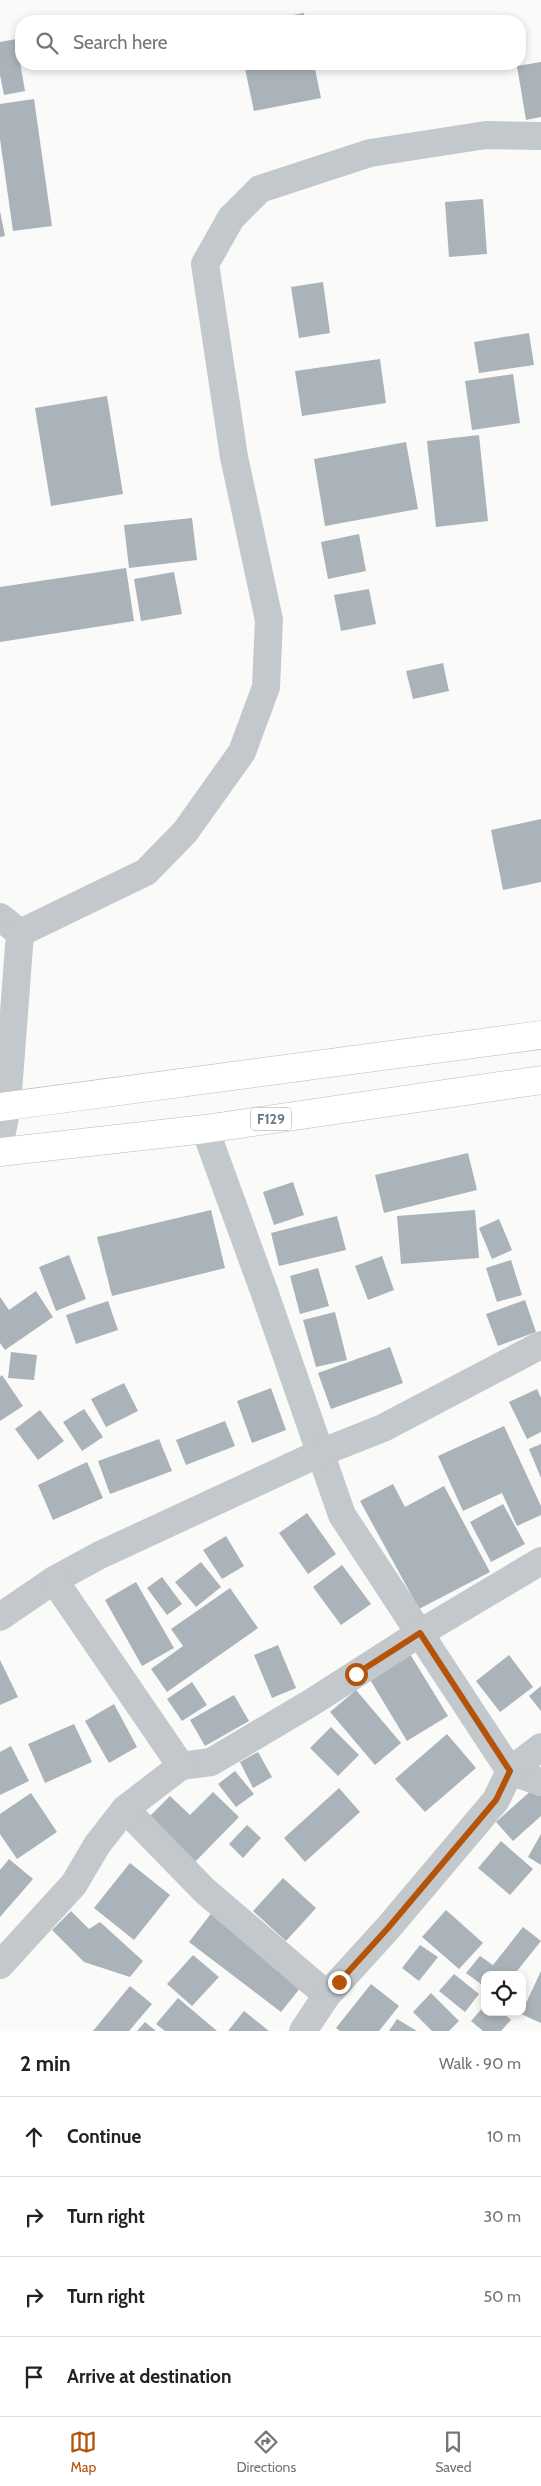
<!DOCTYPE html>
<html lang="en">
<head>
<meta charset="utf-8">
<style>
  body { margin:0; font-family:Cabin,sans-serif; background:#f6f6f6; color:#222 }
  .controls { position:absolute; right:15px; bottom:15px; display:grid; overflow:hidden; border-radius:10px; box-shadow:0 2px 8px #0003 }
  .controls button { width:45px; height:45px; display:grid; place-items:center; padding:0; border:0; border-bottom:1px solid #e0e0e0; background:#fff; color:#222; font:25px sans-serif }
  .stop { position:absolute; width:15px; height:15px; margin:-11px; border:4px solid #b45309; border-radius:50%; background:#fff }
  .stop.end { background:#b45309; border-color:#fff; box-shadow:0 1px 5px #0008 }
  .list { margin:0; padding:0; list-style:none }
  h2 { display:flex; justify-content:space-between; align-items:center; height:65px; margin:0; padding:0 20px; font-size:21px }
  h2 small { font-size:16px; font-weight:400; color:#767676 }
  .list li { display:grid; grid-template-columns:32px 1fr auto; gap:15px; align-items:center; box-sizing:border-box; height:80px; padding:0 20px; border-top:1px solid #e0e0e0 }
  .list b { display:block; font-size:19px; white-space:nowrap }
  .list em { font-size:16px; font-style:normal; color:#767676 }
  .icon { flex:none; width:28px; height:28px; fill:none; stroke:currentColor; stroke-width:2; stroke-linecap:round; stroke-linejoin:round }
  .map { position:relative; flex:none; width:541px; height:2031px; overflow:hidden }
  .search { position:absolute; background:#fff; box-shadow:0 2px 8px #0003; left:15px; right:15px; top:15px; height:55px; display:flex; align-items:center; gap:12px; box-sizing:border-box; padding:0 18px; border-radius:20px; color:#767676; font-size:19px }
  .sheet { height:385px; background:#fff }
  nav { display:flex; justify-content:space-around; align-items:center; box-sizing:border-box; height:70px; border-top:1px solid #e0e0e0; background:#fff; font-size:14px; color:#767676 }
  nav a { display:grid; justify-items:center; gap:2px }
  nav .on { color:#b45309 }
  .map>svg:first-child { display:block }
  .building { fill:#aab3b9 }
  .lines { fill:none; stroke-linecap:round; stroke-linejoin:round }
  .primary-casing { stroke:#b5babe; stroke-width:29 }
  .minor { stroke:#c3c8cc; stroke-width:28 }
  .primary { stroke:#fff; stroke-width:28 }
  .route { stroke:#b45309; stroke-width:6 }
  .labels { text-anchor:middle; stroke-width:5; stroke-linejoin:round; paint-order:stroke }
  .shield { fill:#fff; stroke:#939fa8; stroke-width:1 }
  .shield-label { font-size:14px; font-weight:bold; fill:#657683 }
</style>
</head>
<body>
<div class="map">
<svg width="541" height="2031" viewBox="0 0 541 2031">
  <rect width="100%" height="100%" fill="#fafaf8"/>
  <!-- building -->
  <g class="building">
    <path d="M 304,13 L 305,21 L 266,21 L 266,20 Z"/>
    <path d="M 16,39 L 25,91 L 4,95 L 0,75 L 0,42 Z"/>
    <path d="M 541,62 L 541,117 L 526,120 L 517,66 Z"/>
    <path d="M 244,64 L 314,64 L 321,98 L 254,111 Z"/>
    <path d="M 34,99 L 52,226 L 13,231 L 0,139 L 0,104 Z"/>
    <path d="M 483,199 L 487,254 L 449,257 L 445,202 Z"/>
    <path d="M 0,211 L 5,236 L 0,237 Z"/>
    <path d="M 323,282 L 330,333 L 299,338 L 291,287 Z"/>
    <path d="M 529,333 L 534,365 L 479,373 L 474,342 Z"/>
    <path d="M 380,359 L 386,403 L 302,416 L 295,371 Z"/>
    <path d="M 513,374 L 520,423 L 472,430 L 465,381 Z"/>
    <path d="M 107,396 L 123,494 L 51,506 L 35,408 Z"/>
    <path d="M 479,435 L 488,521 L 436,527 L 427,441 Z"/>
    <path d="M 406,442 L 418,509 L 325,526 L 314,459 Z"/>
    <path d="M 192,518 L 197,560 L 129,568 L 124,525 Z"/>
    <path d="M 359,534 L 366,571 L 328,579 L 321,542 Z"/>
    <path d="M 126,568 L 134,621 L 0,642 L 0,587 Z"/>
    <path d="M 174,572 L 182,614 L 141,621 L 134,579 Z"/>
    <path d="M 369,589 L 376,624 L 341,631 L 334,595 Z"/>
    <path d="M 443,663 L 449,691 L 413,699 L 406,671 Z"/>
    <path d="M 541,819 L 541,882 L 503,890 L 491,830 Z"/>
    <path d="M 468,1153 L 477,1190 L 384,1213 L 375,1175 Z"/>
    <path d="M 293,1182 L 304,1215 L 274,1225 L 263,1192 Z"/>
    <path d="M 211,1210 L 225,1268 L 112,1296 L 97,1237 Z"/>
    <path d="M 475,1210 L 479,1258 L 401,1264 L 397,1216 Z"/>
    <path d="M 337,1216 L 346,1250 L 279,1266 L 271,1233 Z"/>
    <path d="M 499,1219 L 512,1250 L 492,1259 L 479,1228 Z"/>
    <path d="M 69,1255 L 86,1299 L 56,1311 L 39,1267 Z"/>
    <path d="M 382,1256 L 394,1290 L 368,1300 L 355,1266 Z"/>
    <path d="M 511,1260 L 522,1295 L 497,1302 L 486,1268 Z"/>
    <path d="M 318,1268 L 329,1306 L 300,1314 L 290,1276 Z"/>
    <path d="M 36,1291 L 53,1317 L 5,1350 L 0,1343 L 0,1297 L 9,1310 Z"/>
    <path d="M 525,1300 L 536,1332 L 498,1346 L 486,1314 Z"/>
    <path d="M 108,1301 L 118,1330 L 76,1344 L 66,1315 Z"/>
    <path d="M 335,1312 L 347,1360 L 316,1367 L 303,1320 Z"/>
    <path d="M 390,1347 L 403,1383 L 331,1409 L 318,1373 Z"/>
    <path d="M 11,1352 L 37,1355 L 34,1380 L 8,1378 Z"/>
    <path d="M 2,1375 L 23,1406 L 0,1421 L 0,1377 Z"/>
    <path d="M 124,1383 L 138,1411 L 106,1427 L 91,1399 Z"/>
    <path d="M 271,1388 L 286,1430 L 252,1443 L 237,1401 Z"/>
    <path d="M 537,1389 L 541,1398 L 541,1432 L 527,1439 L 509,1402 Z"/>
    <path d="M 84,1409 L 103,1437 L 82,1451 L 63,1422 Z"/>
    <path d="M 40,1410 L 64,1441 L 38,1460 L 15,1429 Z"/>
    <path d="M 225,1421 L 235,1446 L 186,1465 L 176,1440 Z"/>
    <path d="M 504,1426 L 541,1506 L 541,1515 L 517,1526 L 502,1493 L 463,1511 L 438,1456 Z"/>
    <path d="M 159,1439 L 172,1471 L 110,1494 L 98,1461 Z"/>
    <path d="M 541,1444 L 541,1478 L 529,1449 Z"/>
    <path d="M 87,1462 L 103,1498 L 53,1520 L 38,1485 Z"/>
    <path d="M 393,1484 L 405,1507 L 444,1486 L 490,1572 L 419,1609 L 360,1501 Z"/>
    <path d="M 503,1504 L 525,1544 L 491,1562 L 470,1522 Z"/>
    <path d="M 307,1513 L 336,1554 L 308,1574 L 279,1533 Z"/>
    <path d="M 226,1536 L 244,1566 L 222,1579 L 203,1550 Z"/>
    <path d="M 201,1562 L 221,1587 L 196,1607 L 175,1582 Z"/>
    <path d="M 342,1565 L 371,1604 L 341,1625 L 313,1587 Z"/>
    <path d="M 162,1577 L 182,1604 L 167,1615 L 147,1588 Z"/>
    <path d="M 136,1582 L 174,1648 L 142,1666 L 105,1600 Z"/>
    <path d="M 230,1588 L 258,1628 L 167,1692 L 151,1669 L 183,1646 L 171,1629 Z"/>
    <path d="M 278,1645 L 296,1688 L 272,1698 L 254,1655 Z"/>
    <path d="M 410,1654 L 448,1716 L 407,1741 L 369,1678 Z"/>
    <path d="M 509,1655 L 533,1687 L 500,1712 L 476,1681 Z"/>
    <path d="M 0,1660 L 18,1697 L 0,1705 Z"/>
    <path d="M 192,1682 L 207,1705 L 182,1721 L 167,1699 Z"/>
    <path d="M 541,1686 L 541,1711 L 529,1696 Z"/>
    <path d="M 356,1690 L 401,1743 L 375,1765 L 330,1712 Z"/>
    <path d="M 234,1695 L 249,1721 L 205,1746 L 190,1720 Z"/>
    <path d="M 114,1704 L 137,1747 L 109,1763 L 85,1721 Z"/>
    <path d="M 74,1724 L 92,1762 L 45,1783 L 28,1744 Z"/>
    <path d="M 331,1727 L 359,1755 L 338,1776 L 310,1748 Z"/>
    <path d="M 447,1734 L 476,1768 L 425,1812 L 395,1779 Z"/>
    <path d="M 11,1746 L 29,1781 L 0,1795 L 0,1752 Z"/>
    <path d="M 258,1752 L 272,1777 L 253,1788 L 240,1762 Z"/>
    <path d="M 235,1771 L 254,1794 L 236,1807 L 218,1784 Z"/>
    <path d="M 339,1788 L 360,1812 L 305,1862 L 284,1838 Z"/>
    <path d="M 534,1788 L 541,1796 L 541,1816 L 513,1841 L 496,1822 Z"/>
    <path d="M 213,1792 L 239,1817 L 193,1864 L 147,1819 L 170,1796 L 190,1815 Z"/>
    <path d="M 31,1793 L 57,1832 L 17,1859 L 0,1834 L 0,1814 Z"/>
    <path d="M 247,1825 L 261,1838 L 243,1858 L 229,1844 Z"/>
    <path d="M 541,1834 L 541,1865 L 528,1857 Z"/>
    <path d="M 501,1841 L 533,1869 L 510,1895 L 478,1868 Z"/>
    <path d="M 9,1859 L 33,1879 L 0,1917 L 0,1870 Z"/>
    <path d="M 130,1863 L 170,1895 L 134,1940 L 94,1908 Z"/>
    <path d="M 283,1878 L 316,1908 L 286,1941 L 253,1911 Z"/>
    <path d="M 446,1910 L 483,1943 L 459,1969 L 422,1937 Z"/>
    <path d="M 71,1911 L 89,1929 L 100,1922 L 143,1961 L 130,1977 L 84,1962 L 52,1930 Z"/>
    <path d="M 213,1911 L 305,1982 L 281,2012 L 189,1942 Z"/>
    <path d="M 523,1927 L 541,1941 L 517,1971 L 520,1975 L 485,1975 L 485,1987 L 466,1973 L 480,1956 L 493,1965 Z"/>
    <path d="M 420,1945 L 438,1957 L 419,1981 L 402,1968 Z"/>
    <path d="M 193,1955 L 219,1977 L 192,2006 L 167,1984 Z"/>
    <path d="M 541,1971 L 541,2023 L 521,2014 Z"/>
    <path d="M 454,1974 L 479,1994 L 465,2012 L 439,1991 Z"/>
    <path d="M 371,1984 L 399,2006 L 379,2031 L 340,2031 L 336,2028 Z"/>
    <path d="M 130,1986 L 152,2004 L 129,2031 L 93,2031 Z"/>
    <path d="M 431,1993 L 459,2021 L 449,2031 L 432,2031 L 413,2012 Z"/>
    <path d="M 178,1998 L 217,2031 L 165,2031 L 156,2024 Z"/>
    <path d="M 485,2005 L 485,2012 L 502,2012 L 511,2020 L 501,2031 L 483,2031 L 471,2021 Z"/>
    <path d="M 244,2011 L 269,2031 L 228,2031 Z"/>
    <path d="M 397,2019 L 417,2031 L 389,2031 Z"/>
    <path d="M 145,2022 L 156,2031 L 137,2031 Z"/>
  </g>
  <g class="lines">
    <!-- primary casing -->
    <g class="primary-casing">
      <g id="primary">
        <path d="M 0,1107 L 541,1035"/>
        <path d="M 0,1152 L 205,1129 L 541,1080"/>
      </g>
    </g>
    <!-- minor -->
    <g class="minor">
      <path d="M 0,917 L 20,933"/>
      <path d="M 205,1129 L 264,1291 L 342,1515 L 510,1771 L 541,1782"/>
      <path d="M 0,1142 L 7,1106 L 20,933 L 146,872 L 185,832 L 242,752 L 266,687 L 269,620 L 234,457 L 205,264 L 231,218 L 260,189 L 370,153 L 486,135 L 541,136"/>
      <path d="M 0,1617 L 54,1580 L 100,1555 L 320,1453 L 383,1428 L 541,1345"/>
      <path d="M 181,1766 L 211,1762 L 309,1704 L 420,1633 L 541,1561"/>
      <path d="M 125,1809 L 205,1891 L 327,1995"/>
      <path d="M 0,1965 L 74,1884 L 97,1845 L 125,1809 L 181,1766 L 54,1580"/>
      <path d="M 303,2031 L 327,1995 L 388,1928 L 496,1800 L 510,1771 L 541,1747"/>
    </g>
    <!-- primary -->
    <use href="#primary" class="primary"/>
  </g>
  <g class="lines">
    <!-- route -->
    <path class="route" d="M 339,1982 L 388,1928 L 496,1800 L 510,1771 L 420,1633 L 356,1674"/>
  </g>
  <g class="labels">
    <!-- shield labels -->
    <rect class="shield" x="251" y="1107.5" width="40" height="23" rx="4"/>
    <g class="shield-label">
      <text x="271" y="1124">F129</text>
    </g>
  </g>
</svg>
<div class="controls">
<button><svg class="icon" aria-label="locate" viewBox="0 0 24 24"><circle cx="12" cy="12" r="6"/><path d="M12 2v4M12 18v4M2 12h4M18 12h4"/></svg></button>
</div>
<div class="stop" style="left:356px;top:1674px"></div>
<div class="stop end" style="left:339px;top:1982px"></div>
<div class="search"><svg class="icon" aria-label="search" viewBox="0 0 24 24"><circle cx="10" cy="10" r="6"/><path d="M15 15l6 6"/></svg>Search here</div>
</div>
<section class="sheet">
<h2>2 min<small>Walk · 90 m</small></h2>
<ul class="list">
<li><svg class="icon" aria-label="ahead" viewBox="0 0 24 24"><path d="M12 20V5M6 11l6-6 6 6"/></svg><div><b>Continue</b></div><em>10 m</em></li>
<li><svg class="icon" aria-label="right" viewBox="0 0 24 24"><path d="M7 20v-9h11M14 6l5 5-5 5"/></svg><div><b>Turn right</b></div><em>30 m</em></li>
<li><svg class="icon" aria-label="right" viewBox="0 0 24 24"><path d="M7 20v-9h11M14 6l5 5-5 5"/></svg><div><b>Turn right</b></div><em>50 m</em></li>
<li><svg class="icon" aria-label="arrive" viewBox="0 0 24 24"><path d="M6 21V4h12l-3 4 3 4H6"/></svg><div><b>Arrive at destination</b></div></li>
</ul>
</section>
<nav>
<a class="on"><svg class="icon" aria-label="map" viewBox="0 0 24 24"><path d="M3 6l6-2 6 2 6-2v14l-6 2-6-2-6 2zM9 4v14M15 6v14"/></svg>Map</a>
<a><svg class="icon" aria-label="directions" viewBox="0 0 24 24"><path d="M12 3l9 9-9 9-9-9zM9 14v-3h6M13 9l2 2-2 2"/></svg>Directions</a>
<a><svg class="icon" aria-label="saved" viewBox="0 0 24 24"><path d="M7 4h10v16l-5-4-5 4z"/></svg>Saved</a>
</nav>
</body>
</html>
